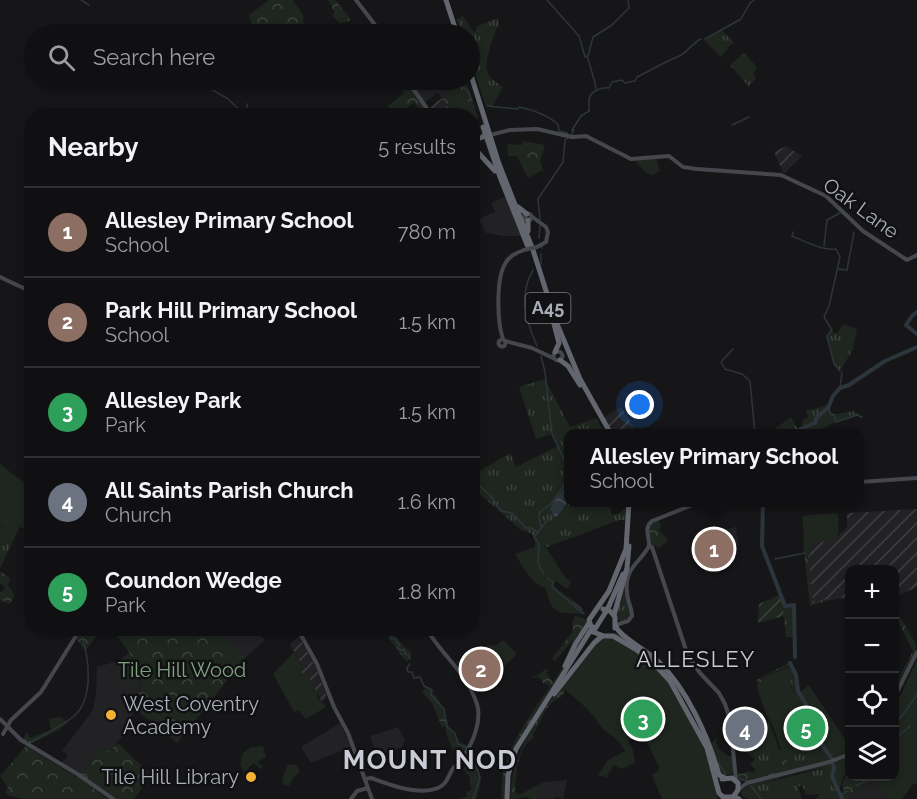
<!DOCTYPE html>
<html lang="en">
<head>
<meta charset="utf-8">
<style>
  body { margin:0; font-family:Raleway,sans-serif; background:#1e1e20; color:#f1f3f6 }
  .controls { position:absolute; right:18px; bottom:18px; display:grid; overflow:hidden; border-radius:12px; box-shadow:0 3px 9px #0003 }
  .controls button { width:54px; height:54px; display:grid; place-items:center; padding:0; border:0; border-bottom:2px solid #303032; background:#101012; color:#f1f3f6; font:30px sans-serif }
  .you { position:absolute; left:640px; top:405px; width:21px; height:21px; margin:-15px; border:4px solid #fff; border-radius:50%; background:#1a73e8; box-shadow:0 0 0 9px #1a73e833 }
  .badge { display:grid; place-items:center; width:39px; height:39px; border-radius:50%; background:#f2b134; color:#fff; font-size:20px; font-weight:700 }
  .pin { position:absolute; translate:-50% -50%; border:3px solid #fff; box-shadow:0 2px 6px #0006 }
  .popup { position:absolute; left:564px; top:429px; width:300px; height:78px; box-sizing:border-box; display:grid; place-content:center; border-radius:12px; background:#101012; filter:drop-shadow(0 2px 4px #0005); font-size:20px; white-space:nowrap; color:#9c9d9f }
  .popup b { font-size:22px; color:#f1f3f6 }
  .popup::after { content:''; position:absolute; left:50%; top:100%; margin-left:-12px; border:12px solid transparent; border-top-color:#101012 }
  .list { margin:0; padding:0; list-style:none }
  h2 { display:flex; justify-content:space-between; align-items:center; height:78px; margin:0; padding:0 24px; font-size:26px }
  h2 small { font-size:20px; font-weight:400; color:#9c9d9f }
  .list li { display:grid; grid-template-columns:39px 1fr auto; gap:18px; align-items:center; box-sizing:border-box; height:90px; padding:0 24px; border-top:2px solid #303032 }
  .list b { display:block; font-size:22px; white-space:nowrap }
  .list p { margin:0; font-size:20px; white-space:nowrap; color:#9c9d9f }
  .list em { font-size:20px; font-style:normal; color:#9c9d9f }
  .icon { flex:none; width:33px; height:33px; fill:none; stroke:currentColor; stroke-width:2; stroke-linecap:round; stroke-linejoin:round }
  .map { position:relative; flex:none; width:917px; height:799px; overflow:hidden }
  .search { position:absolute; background:#101012; box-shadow:0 3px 9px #0003; left:24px; top:24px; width:456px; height:66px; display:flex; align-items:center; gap:15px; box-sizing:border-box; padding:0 21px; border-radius:33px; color:#9c9d9f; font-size:22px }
  .panel { position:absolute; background:#101012; box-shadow:0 3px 9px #0003; left:24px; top:108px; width:456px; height:528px; border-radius:24px }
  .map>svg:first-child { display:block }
  .built { fill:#222225 }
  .industrial { fill:url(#industrial-furrows) }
  .grass { fill:url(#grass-tufts) }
  .forest { fill:url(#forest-crowns) }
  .cemetery { fill:url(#cemetery-stones) }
  .park { fill:#1e261f }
  .garden { fill:url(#garden-furrows) }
  .water { fill:url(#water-waves) }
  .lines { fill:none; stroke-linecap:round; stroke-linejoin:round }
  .stream { stroke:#2c353c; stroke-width:1.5 }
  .river { stroke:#2c353c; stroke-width:4 }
  .secondary { stroke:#45474d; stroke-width:4 }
  .highway { stroke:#63666e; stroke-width:5 }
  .secondary-bridge { stroke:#45474d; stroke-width:4 }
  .highway-bridge { stroke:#63666e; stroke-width:5 }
  .poi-dot { fill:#f2b134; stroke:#111113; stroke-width:2 }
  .labels { text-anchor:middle; stroke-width:5; stroke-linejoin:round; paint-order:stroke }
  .shield { fill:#111113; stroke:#7b7e86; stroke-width:1.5 }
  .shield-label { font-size:18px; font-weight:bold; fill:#a8adb8 }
  .street-label { font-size:20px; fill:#a8adb8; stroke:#111113 }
  .park-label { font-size:20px; fill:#7fa381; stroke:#111113 }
  .poi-label { font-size:20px; fill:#a8adb8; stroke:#111113; text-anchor:start }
  .quarter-label { font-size:22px; letter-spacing:1.5px; fill:#c9ccd4; stroke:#111113 }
  .district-label { font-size:26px; font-weight:bold; letter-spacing:1.5px; fill:#c9ccd4; stroke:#111113 }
</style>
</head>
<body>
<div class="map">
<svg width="917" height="799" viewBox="0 0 917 799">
  <defs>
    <pattern id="industrial-furrows" width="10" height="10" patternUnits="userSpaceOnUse" patternTransform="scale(1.5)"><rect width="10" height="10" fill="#222225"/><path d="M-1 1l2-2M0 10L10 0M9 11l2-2" fill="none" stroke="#3f3f43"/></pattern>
    <pattern id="grass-tufts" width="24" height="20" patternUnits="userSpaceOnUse" patternTransform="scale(1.5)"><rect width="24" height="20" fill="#1e261f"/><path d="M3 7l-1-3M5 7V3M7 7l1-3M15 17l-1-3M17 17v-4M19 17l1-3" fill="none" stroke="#3c433d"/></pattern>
    <pattern id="forest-crowns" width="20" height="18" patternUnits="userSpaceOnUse" patternTransform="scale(1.5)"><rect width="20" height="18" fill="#1e261f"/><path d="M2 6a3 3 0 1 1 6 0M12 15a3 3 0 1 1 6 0" fill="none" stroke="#3c433d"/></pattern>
    <pattern id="cemetery-stones" width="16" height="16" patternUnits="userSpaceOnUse" patternTransform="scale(1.5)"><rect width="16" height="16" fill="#1e261f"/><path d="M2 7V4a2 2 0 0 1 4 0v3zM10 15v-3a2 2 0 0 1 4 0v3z" fill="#3c433d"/></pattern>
    <pattern id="garden-furrows" width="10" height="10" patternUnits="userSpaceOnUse" patternTransform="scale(1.5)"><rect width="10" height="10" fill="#1e261f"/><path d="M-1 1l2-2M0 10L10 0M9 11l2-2" fill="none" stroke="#3c433d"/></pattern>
    <pattern id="water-waves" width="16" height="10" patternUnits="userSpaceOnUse" patternTransform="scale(1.5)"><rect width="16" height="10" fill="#2c353c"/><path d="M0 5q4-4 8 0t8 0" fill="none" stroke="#485056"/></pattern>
  </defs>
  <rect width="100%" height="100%" fill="#161618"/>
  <!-- built -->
  <g class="built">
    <path d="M 409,80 L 460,80 L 462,88 L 442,98 L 438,93 L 424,103 Z"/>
    <path d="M 505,197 L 521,236 L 504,236 L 486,233 L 479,219 L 495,212 L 491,203 Z"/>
    <path d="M 736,527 L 739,546 L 707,557 L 713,570 L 706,573 L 698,552 L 696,535 Z"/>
    <path d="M 212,629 L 260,629 L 263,632 L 261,636 L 265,640 L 245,658 Z"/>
    <path d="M 489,652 L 492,659 L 502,667 L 501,670 L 479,683 L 470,683 L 456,662 Z"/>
    <path d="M 129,653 L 140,671 L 140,698 L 123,736 L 109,751 L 101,746 L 81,775 L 62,763 L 68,755 L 62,751 L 93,710 L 96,693 L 97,667 L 118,661 Z"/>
    <path d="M 340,723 L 351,747 L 311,763 L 301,747 Z"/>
    <path d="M 398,727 L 405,740 L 402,747 L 391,752 L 395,761 L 379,761 L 370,736 Z"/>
    <path d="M 871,779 L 888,799 L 850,799 L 850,796 Z"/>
    <path d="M 567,780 L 563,799 L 555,797 L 555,799 L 533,799 L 538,785 L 544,782 Z"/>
  </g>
  <!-- industrial -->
  <g class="industrial">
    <path d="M 442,98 L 446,103 L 454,115 L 434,115 L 428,109 Z"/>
    <path d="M 786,146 L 802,156 L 784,174 L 774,152 Z"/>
    <path d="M 621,407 L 635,429 L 637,433 L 613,433 L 603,418 Z"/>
    <path d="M 917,509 L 917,587 L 895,597 L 894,570 L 850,570 L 849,608 L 847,606 L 844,598 L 813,602 L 806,540 L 836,538 L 847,527 L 847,513 Z"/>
    <path d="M 299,637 L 316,668 L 327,698 L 322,702 L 306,673 L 303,675 L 300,668 L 302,666 L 290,644 Z"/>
  </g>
  <!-- grass -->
  <g class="grass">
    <path d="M 463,16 L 474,33 L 478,26 L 498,18 L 499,27 L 496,29 C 493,41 480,66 491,78 C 494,81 499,84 503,87 L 492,107 L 486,106 L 470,59 L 470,34 L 462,34 L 457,19 Z"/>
    <path d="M 721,29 L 735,44 L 731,44 L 721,57 L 704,40 Z"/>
    <path d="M 744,53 L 755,65 L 757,69 L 753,73 L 756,79 L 750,84 L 750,88 L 730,65 Z"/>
    <path d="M 460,92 C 469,99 473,107 473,118 L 472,116 L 461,115 C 456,111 452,105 451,97 Z"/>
    <path d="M 843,324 L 857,329 L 853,349 L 840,371 L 834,364 L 827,336 L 831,331 L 837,334 Z"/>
    <path d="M 545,379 L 570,427 L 596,418 L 605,433 L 568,434 L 568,502 L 609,503 L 612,515 L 619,513 L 626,507 L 626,520 L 619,520 L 547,547 L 539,543 L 531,533 L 521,530 L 473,488 L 473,484 L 476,482 L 473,475 L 510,453 L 516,467 L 558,446 L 552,434 L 536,439 L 519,387 Z"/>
    <path d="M 829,404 L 832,415 L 853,411 L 859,415 L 836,422 L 812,433 L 772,433 L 776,428 L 791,417 L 798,429 L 802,428 L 803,420 L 808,418 L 806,410 L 815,409 Z"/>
    <path d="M 4,518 L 20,526 L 0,569 L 0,527 Z"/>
    <path d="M 624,584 L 631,615 L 628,619 L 621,621 L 618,619 L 615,610 Z"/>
    <path d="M 790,605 L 794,607 L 796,637 L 786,637 L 783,609 Z"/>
    <path d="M 59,717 L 68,722 L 59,730 L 30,744 L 23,739 L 27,732 L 30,738 L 51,730 L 49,719 Z"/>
    <path d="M 769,721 L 782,759 L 766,775 L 763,775 L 750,765 L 755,759 L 742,749 L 741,745 L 747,741 L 746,736 L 762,729 Z"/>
    <path d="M 812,737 L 826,761 L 792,770 L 781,749 Z"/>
    <path d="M 832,766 L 835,788 L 840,799 L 816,799 L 820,794 L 806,795 L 802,785 L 798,787 L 802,799 L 749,799 L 746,793 L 757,785 Z"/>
  </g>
  <!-- forest -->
  <g class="forest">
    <path d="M 269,0 L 293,0 L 304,17 L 303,22 C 307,28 310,31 318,29 L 321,34 L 249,34 L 252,26 L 249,15 Z"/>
    <path d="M 328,0 L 335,0 L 350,18 L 349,21 L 339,23 L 333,16 L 334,11 Z"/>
    <path d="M 398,80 L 404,80 L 429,115 L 426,115 L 414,103 L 407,107 L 403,115 L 400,115 L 397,105 L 395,114 L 388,109 L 388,106 L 404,93 L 402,87 L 396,81 Z"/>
    <path d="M 467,84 L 478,117 L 473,125 C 472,111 472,101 460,92 L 451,97 L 456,111 L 461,115 L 454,115 L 442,98 Z"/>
    <path d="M 523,141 L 545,145 L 540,162 L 543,170 L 528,178 L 517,156 L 508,156 L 507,144 L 522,145 Z"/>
    <path d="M 658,520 L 661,525 L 659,530 L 668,540 L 659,548 L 652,544 L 648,529 L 653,522 Z"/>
    <path d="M 842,532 L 838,539 L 835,540 L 810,543 L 810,556 L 808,556 L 813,601 L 837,598 L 810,606 L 803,543 L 804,540 L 836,538 Z"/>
    <path d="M 0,571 L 10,578 L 8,586 L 12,590 L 14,596 L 10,604 L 0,600 L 0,592 L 3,591 L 5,587 L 0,583 Z"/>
    <path d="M 894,598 L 899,615 L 917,646 L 895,693 L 895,685 L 913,651 L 895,615 Z"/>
    <path d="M 575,616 L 583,618 L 587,621 L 587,625 L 577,636 L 562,671 L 517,743 L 505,799 L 502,799 C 497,757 528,720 550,686 L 543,683 L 540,678 L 531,677 L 538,675 L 547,668 L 547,673 L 553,682 L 561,670 L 573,640 L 555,661 L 552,658 L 573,631 L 572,623 Z"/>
    <path d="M 82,629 L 102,629 L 85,651 L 76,638 Z"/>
    <path d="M 112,629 L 212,629 L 245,658 L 177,743 L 135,709 C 150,673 132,657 112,629 Z"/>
    <path d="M 389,629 C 397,637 403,647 411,652 L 411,656 L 407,662 L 389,639 L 387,630 Z"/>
    <path d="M 606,637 L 584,704 L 566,690 L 561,697 C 546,702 540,724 533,735 L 534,738 C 517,746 516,775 515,792 L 519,795 L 538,785 L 538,799 L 530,799 L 528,797 L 511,799 C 507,745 563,685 594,643 Z"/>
    <path d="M 792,661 L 791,665 L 794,669 L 798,686 L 794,693 L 789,677 L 791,669 L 788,666 L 761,679 L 761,692 L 758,691 L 757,680 Z"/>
    <path d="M 426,688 C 437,692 444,710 448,722 L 446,726 L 442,727 L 432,703 L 422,692 Z"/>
    <path d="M 118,743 L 151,775 L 134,799 L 114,799 L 81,775 L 101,746 L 109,751 Z"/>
    <path d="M 26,746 L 87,783 L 107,799 L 26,799 L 14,797 L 5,793 L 8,787 L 0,776 Z"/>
    <path d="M 781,749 L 792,770 L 748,781 L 739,780 L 738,773 L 742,774 L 749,771 L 753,773 L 756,769 L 763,775 L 766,775 L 781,759 L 779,751 Z"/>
    <path d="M 842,760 L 840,767 C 824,765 775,778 759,785 C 755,787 750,791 746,793 L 749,799 L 742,796 L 741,791 L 749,785 Z"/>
    <path d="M 849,768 L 850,776 L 862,777 L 869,781 L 850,796 L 850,799 L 840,799 L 839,795 L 844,791 L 842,785 Z"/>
  </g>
  <!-- cemetery -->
  <path class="cemetery" d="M 749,721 L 754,732 L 735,744 L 734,743 L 732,729 Z"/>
  <!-- park -->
  <g class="park">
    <path d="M 656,158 L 660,171 L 652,175 L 648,174 L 636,163 L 637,160 Z"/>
    <path d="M 0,464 L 19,479 L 31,485 L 31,532 L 5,519 L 0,527 Z"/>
    <path d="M 835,513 L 838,514 L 839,531 L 836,538 L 804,540 L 802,516 Z"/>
    <path d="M 535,535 C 538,542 543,544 547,549 C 556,560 559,573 571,582 L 567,589 L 556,581 L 553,585 C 562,594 575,600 583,609 L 583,612 L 586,614 C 561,613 551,617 546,588 C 531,584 523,567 515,554 L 535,547 Z"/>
    <path d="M 611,637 L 632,648 L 656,668 L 671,685 L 707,753 L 718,799 L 662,799 L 652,775 L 659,770 L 659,767 L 643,734 L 628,740 L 633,750 L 635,763 L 621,769 L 614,765 L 608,774 L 607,778 L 598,775 L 608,760 L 625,751 C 616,734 606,735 599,724 C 587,706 578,701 562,687 L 598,642 Z"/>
    <path d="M 503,640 L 517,654 L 501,670 L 502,667 L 494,662 L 489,652 L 484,653 L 485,646 L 496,645 Z"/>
    <path d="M 294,652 L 302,667 L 300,668 L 303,674 L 307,674 L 318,695 L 317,697 L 318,700 L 320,699 L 326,707 L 306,719 L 298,710 L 294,712 L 273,674 Z"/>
    <path d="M 129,658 L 136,682 L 123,686 L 115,663 Z"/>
    <path d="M 917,659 L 917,783 L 912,785 L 902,799 L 888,799 L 872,780 L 869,781 L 863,777 L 894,776 L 895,708 Z"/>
    <path d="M 788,667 L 792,671 L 789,678 L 793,692 L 797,690 L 800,692 L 809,685 L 849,745 L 849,768 L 847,769 L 839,790 C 833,780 835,770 831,759 L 826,761 L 813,737 L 781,749 L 773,726 L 767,716 L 758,691 L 761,692 L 761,679 Z"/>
    <path d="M 448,725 L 460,742 L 468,746 L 460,758 C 451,748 447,739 445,726 Z"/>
    <path d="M 718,737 L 716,742 L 719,749 L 728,756 L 732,756 L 734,772 L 732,774 L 723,776 L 720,773 L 711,743 Z"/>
    <path d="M 263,746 L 266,757 L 257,762 L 263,766 L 261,769 L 253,763 L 244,773 L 240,764 L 243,753 L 251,747 Z"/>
    <path d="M 470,747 L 474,751 C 477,774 486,773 476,799 L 460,799 L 467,796 L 466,792 L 471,790 L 469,775 L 466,774 L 464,768 L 466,765 L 462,760 Z"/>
    <path d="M 288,764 L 296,765 L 300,771 L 293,778 L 290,785 L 287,786 L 285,784 L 282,785 L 283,776 Z"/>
  </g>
  <!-- garden -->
  <path class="garden" d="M 779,595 L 785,607 L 783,609 L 784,616 L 758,623 L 759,604 Z"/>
  <!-- water -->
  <path class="water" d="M 568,484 C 569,497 566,509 555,517 L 550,509 L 557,497 Z"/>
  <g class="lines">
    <!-- stream -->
    <g class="stream">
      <path d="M 81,0 L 89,5"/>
      <path d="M 547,0 L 579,36 L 585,57 L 587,56 C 589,61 596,86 596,89"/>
      <path d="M 705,39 L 741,19 L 750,3 L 754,0"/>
      <path d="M 588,56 L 593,37 L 612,25 L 629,8 L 628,1"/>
      <path d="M 201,80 L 204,85 L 228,99 L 246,116"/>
      <path d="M 462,87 L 468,91 L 472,101"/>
      <path d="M 247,104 L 247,116"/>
      <path d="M 487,106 L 518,109 L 519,107 C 534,110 546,114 558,124 L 559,131 L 567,133 L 567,135"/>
      <path d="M 732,125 L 749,117"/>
      <path d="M 571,136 L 574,130 L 572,130 L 581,116 L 589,111 C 590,107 588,104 589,100 C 590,91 601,87 609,88 L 612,82 L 622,80 L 625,83 L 635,81 L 637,77 C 651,70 665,62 679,56 C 687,53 692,43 701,39"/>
      <path d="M 540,220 L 538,199 L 563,162 L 565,140 L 568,138"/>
      <path d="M 793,232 L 792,236 C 804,241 823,251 836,249 L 840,257 L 829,306 L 824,317 L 832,330 L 827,336 L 834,364 L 840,371"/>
      <path d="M 539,238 L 540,226"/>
      <path d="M 824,246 L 827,220 L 840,213"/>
      <path d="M 542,247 L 542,248"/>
      <path d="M 541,254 L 541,264"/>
      <path d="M 838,269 L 847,270 L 854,232"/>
      <path d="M 533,270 C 518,295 526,321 537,346"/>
      <path d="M 733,349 L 721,362 L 725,369 L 742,374 L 750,381 L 755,434"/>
      <path d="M 541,356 L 545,372 L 552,434 L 568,468"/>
      <path d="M 840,388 L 842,372"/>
      <path d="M 828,408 L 831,415 L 834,414 L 836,422 L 857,415 L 862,417"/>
      <path d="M 763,434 L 770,434"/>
      <path d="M 472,485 L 476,483 L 491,496 L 501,511 L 512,513 L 526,528 L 531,528 L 538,532"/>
      <path d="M 541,527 L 539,517 L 540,512 L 551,504 L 568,479"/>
      <path d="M 775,559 L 805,553"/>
      <path d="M 544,575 L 538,563 L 539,544 L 534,537 L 553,513"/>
      <path d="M 547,578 L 553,582 L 552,587 L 584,614"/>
      <path d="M 573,603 L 581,608 L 581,612"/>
      <path d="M 389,631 L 392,637 L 391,639 L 396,639 L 396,642 L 400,644 L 397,648 L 401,650 L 404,649 L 405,654 L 408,655 L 410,659"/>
      <path d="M 615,634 L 622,638"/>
      <path d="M 410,664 L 407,668 L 408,672 L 412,672 L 414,678 L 420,677 L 424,686 L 432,690 L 431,695 L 444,709 L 447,727 L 455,733 L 458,744 L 466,747"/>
      <path d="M 902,716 L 917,695"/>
      <path d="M 894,726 L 901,717"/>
      <path d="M 894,740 L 910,726"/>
      <path d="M 30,743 C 44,734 60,727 73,717 C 95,699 89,656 81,634"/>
      <path d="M 471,750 L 480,778 L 473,799"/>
      <path d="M 718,763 L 726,774"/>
      <path d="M 739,779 L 747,781"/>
      <path d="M 751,786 L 761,799"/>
      <path d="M 856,786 L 867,780 L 869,776"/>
      <path d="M 841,796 L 847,791"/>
    </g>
    <!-- river -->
    <g class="river">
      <path d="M 917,312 L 912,316 L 906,325 L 917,334"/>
      <path d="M 789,434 L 815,423 L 817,417 L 828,408 L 833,396 L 840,388 L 849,385 L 885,361 L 917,347"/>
      <path d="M 763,502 L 762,546 L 785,606 L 794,605 L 795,657"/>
      <path d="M 790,663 L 796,675 L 798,691 L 811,713 L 812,727 L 817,732 L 816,736 C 822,744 826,751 832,759"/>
      <path d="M 832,763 L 834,768 L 832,776 L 842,799"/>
    </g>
    <!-- secondary -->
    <g class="secondary">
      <path d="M 356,0 L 382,34"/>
      <path d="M 407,80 L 432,116"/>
      <path d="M 494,134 L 510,130 L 537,129 L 572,137 L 586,136 L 631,159 L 669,156 L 683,167 L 697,169 L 781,175 L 826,196 L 863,231 L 907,260 L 917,255"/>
      <circle cx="528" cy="217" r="3.5"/>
      <path d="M 531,216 L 546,227 L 548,232 L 546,242 L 537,247"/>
      <path d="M 0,277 L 32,292"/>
      <path d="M 503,339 C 497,322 496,279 505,264 C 509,256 516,253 524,250"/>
      <circle cx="502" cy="343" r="3.5"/>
      <path d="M 505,341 L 532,348 L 553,358"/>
      <circle cx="558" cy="356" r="4.5"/>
      <path d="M 860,482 L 917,478"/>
      <path d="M 700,502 L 652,521 C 643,529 650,536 649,546 L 652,547 L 688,656 L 700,673 L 719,693 L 725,704 L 730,719 L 736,780"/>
      <path d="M 616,625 L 628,621 L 632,616 C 632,608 627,601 627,592 C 624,568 640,563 649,546"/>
      <path d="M 297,628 L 317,664 L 334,707 L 348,733 L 372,799"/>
      <path d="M 894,698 L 917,652"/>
      <path d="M 0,719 L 21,740 L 79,775 L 113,799"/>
      <path d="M 3,734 L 11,720 L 41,692 L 81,628"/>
      <path d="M 365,779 L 371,778 C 391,785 417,796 438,788 C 446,785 448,777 452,770 C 455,765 460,761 464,756 C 473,742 482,721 477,704 C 466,671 442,656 426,628"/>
      <path d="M 739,789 L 747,783 L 829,762 L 850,754"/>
      <path d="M 351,799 L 357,791 L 368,788"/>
    </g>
    <!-- highway -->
    <g class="highway">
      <path d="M 446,0 L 457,34"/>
      <path d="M 470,72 L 499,164 L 533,250 L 555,319 L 580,379 L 611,434"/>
      <path d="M 483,127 L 500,177 L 528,247"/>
      <path d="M 472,141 L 483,137 L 485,134"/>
      <path d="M 474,148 L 495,171"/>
      <path d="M 518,207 L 527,214"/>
      <path d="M 528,231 L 528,220"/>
      <path d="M 553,320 L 559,343 L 555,352"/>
      <path d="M 560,360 L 568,366 L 580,385"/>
      <path d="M 609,606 L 623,574"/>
      <path d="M 603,609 L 610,611 L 615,617 L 615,628"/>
      <path d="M 614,615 L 627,568 L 629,546"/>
      <path d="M 616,626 C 618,636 648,651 658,661 C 687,689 708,736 719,775 L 725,778"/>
      <path d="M 595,629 L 605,613"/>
      <path d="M 604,636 L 593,632 L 589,620 L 609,591 L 626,549 L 629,502"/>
      <path d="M 606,636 L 613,636 L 637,650 L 656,666 L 670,681 L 707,748 L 719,793 L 723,797 L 735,797 L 739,799"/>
      <path d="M 565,666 L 576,643 L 589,623"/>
      <path d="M 554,694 L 594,643 L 602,636"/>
      <path d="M 722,779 L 732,778 L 738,783 L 738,790 L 733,797"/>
      <path d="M 507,799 L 508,775 L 516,749 L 589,633"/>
    </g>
    <!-- secondary-bridge -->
    <path class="secondary-bridge" d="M 524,250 L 537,247"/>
    <!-- highway-bridge -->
    <g class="highway-bridge">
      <path d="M 605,613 L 609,606"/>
      <path d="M 589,633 L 593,627"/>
    </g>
  </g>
  <!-- markers -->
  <g class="poi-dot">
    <circle cx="111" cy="715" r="6"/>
    <circle cx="251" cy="777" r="6"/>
  </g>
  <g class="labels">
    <!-- shield labels -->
    <rect class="shield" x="525.5" y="293" width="45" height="30" rx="4.5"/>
    <g class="shield-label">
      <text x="548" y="314">A45</text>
    </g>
    <!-- street labels -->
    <g class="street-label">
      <text transform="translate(861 208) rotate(36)" y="7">Oak Lane</text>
    </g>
    <!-- park labels -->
    <g class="park-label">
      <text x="182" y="677">Tile Hill Wood</text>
    </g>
    <!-- poi labels -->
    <g class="poi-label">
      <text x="123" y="711">West Coventry<tspan x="123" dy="23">Academy</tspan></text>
      <text x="239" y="784" text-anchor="end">Tile Hill Library</text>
    </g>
    <!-- quarter labels -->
    <g class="quarter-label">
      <text x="696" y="667">ALLESLEY</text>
    </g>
    <!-- district labels -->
    <g class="district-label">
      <text x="430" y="769">MOUNT NOD</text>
    </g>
  </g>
</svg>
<div class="controls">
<button>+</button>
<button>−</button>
<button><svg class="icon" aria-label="locate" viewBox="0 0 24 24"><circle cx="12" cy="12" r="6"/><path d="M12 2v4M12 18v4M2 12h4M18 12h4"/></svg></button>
<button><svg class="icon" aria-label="layers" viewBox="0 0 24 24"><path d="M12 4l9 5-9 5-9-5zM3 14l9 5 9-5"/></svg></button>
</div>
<div class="you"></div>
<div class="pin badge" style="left:714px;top:549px;background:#8d6e63">1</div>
<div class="popup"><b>Allesley Primary School</b>School</div>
<div class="pin badge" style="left:481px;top:669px;background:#8d6e63">2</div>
<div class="pin badge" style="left:643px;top:719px;background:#2e9e5b">3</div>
<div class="pin badge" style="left:745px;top:729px;background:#6b7280">4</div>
<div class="pin badge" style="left:806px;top:728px;background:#2e9e5b">5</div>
<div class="search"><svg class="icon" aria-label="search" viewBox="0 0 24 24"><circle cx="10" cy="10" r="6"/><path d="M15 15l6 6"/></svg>Search here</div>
<section class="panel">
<h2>Nearby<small>5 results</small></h2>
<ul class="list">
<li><span class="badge" style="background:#8d6e63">1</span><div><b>Allesley Primary School</b><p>School</p></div><em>780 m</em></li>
<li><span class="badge" style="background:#8d6e63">2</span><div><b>Park Hill Primary School</b><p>School</p></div><em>1.5 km</em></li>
<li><span class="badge" style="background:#2e9e5b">3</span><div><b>Allesley Park</b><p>Park</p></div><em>1.5 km</em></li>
<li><span class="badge" style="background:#6b7280">4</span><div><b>All Saints Parish Church</b><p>Church</p></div><em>1.6 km</em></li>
<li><span class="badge" style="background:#2e9e5b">5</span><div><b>Coundon Wedge</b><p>Park</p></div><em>1.8 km</em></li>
</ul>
</section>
</div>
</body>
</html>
